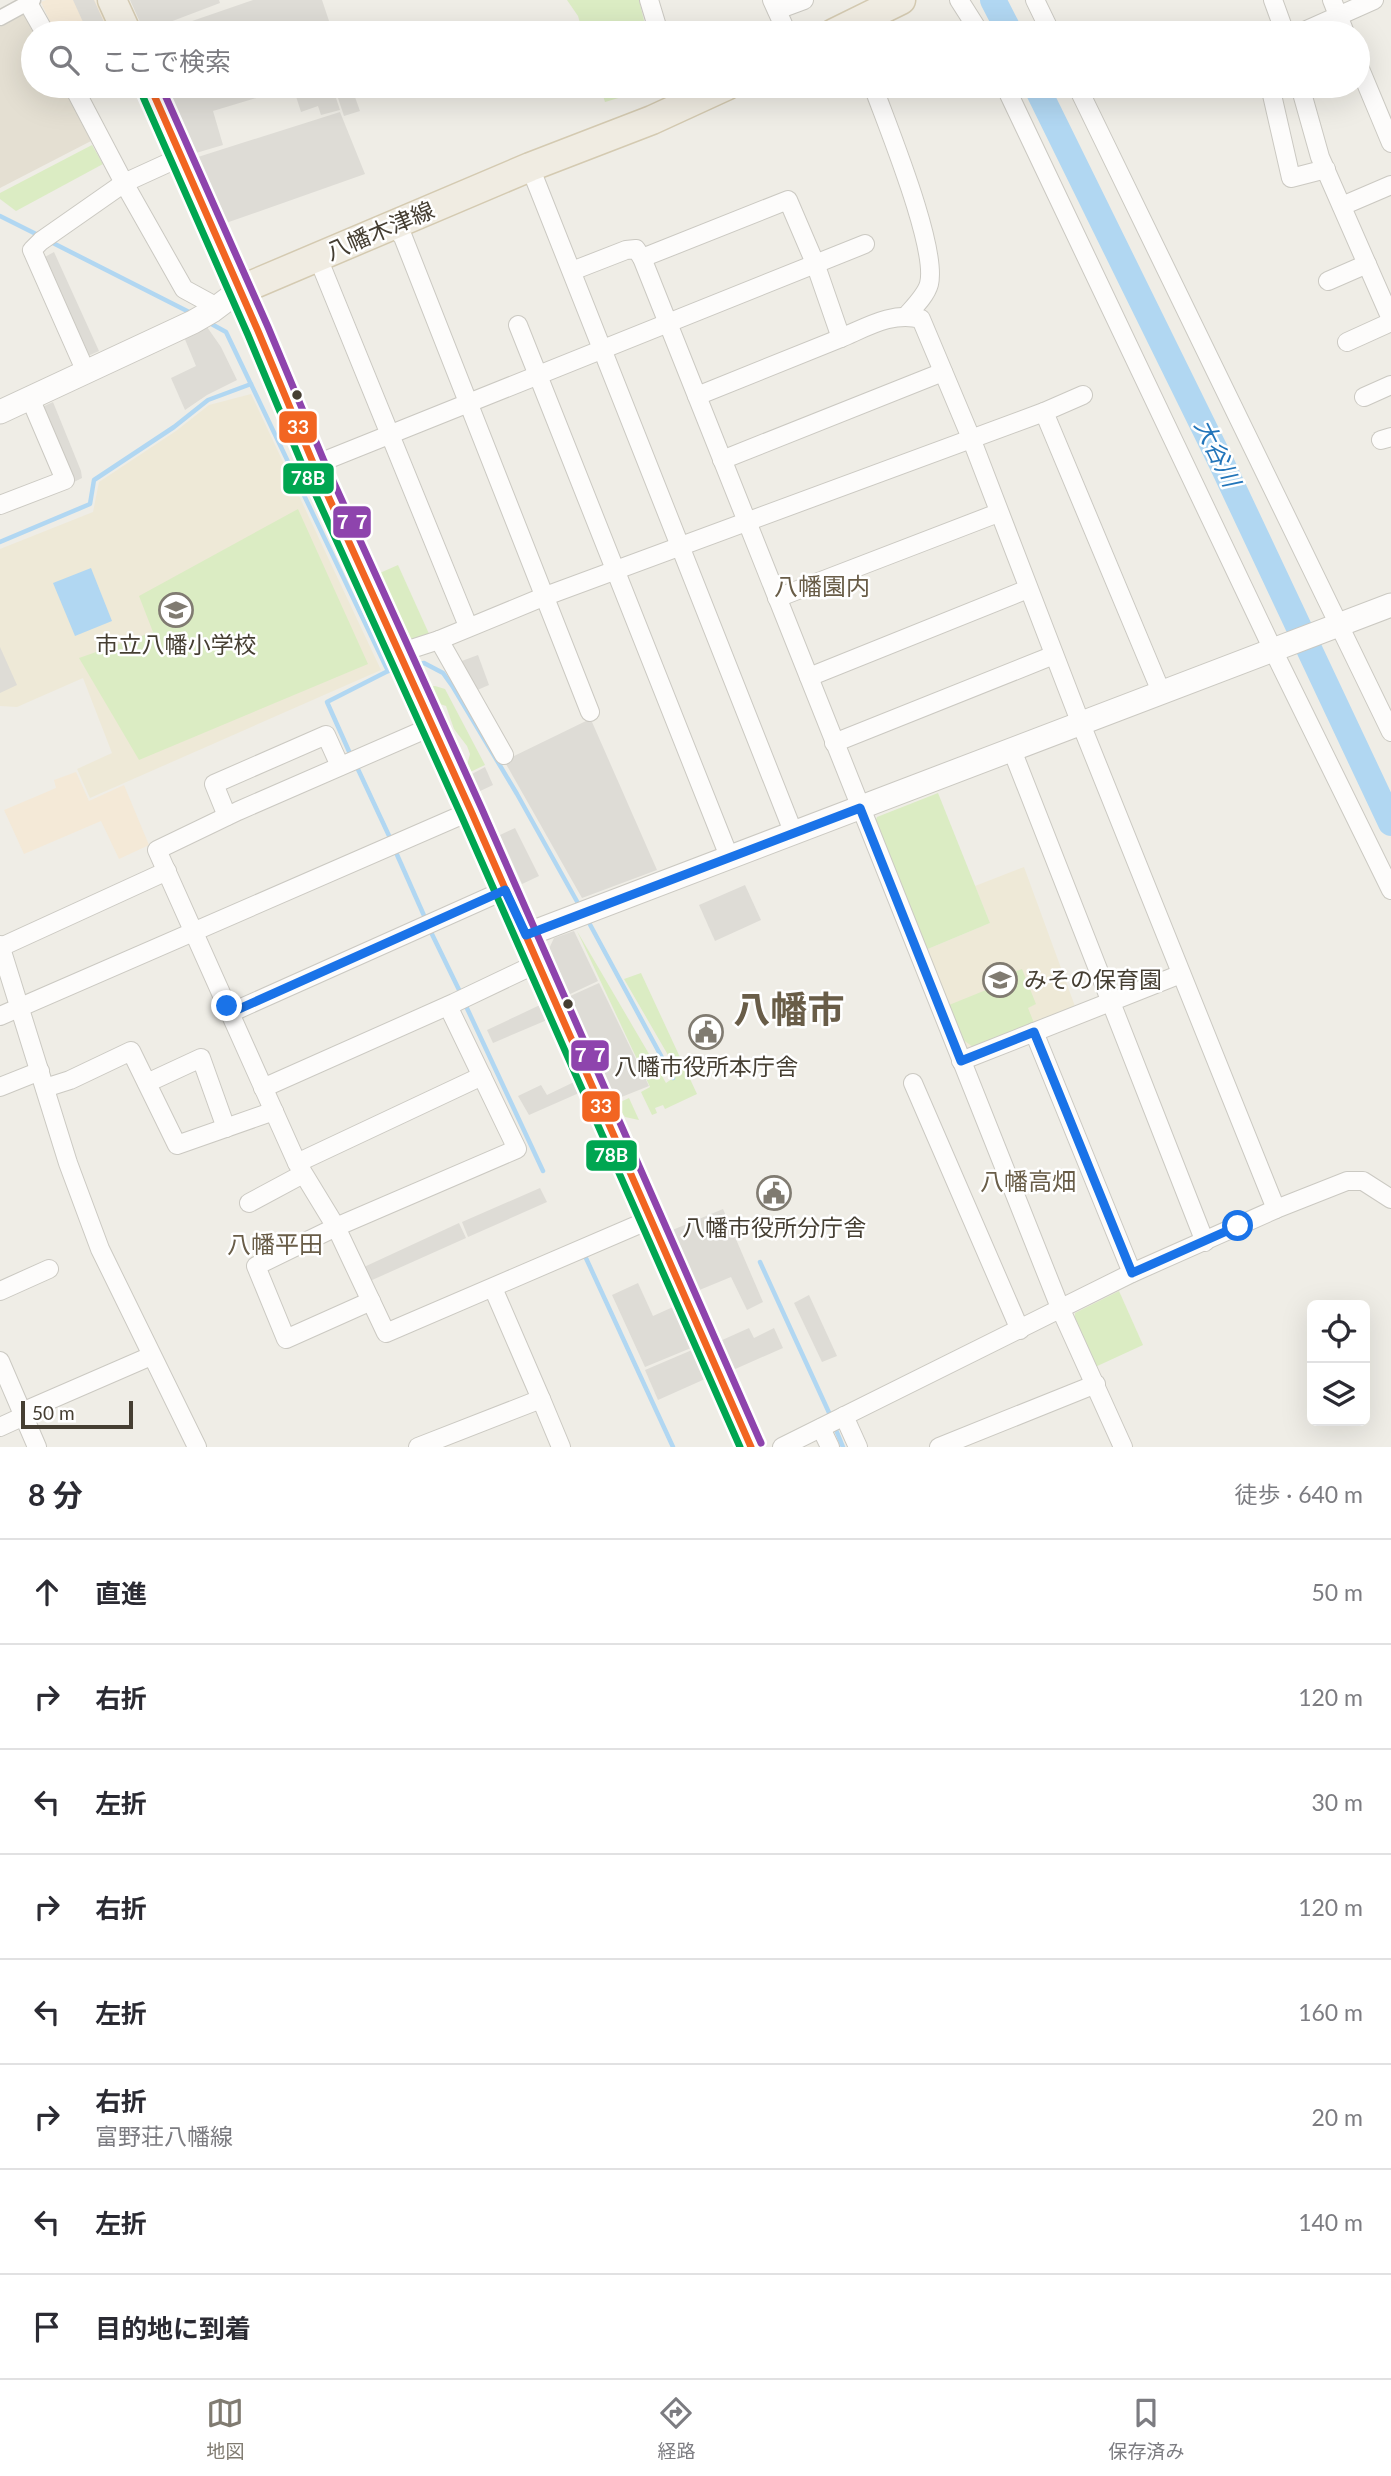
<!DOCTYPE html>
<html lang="ja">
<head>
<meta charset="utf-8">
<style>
  body { margin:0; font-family:Lato,"Noto Sans JP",sans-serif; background:#f2f2f3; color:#2b2b33 }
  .controls { position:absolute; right:21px; bottom:21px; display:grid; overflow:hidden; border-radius:10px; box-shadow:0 7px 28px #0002 }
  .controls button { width:63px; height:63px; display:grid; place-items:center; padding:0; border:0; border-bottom:2px solid #e1e1e2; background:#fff; color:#2b2b33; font:35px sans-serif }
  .scale { position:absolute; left:21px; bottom:18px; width:112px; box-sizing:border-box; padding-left:7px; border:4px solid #453e32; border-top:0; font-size:19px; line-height:24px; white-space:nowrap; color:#453e32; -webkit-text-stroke:5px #fff; paint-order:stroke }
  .stop { position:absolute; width:21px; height:21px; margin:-16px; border:5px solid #1a73e8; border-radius:50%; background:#fff }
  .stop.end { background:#1a73e8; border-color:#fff; box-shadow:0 2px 7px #0008 }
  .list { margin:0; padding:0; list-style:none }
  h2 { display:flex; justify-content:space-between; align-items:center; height:91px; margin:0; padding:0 28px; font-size:30px }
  h2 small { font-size:23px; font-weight:400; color:#7c7c81 }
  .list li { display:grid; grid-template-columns:46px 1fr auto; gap:21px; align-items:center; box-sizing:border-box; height:105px; padding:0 28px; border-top:2px solid #e1e1e2 }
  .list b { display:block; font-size:26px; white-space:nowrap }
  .list p { margin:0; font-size:23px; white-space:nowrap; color:#7c7c81 }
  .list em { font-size:23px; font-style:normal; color:#7c7c81 }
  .icon { flex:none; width:38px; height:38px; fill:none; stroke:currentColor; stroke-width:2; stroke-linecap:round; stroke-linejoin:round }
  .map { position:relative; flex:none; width:1391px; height:1447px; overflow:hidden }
  .search { position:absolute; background:#fff; box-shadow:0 7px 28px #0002; left:21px; right:21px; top:21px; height:77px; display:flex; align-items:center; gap:18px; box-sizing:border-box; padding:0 24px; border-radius:38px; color:#7c7c81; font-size:26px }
  .sheet { height:931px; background:#fff }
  nav { display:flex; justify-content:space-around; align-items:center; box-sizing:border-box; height:98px; border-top:2px solid #e1e1e2; background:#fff; font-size:19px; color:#7c7c81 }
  nav a { display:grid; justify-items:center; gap:4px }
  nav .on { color:#807b71 }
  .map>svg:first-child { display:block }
  .residential { fill:#e4dfd2 }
  .commercial { fill:#f4e9d7 }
  .education { fill:#eee9d7 }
  .green { fill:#dbecc3 }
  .parking { fill:#dedcd6 }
  .water { fill:#b1d7f2 }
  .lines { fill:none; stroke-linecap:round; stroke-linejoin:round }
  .stream { stroke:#b1d7f2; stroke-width:4.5 }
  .river { stroke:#b1d7f2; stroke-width:26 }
  .pedestrian-casing { stroke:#cbc9c2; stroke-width:17 }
  .minor-casing { stroke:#cbc9c2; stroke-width:20 }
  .tertiary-casing { stroke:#cbc9c2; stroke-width:25 }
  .secondary-casing { stroke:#cfcabc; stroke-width:27 }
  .primary-casing { stroke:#d4cab1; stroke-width:31 }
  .pedestrian { stroke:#fdfcfb; stroke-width:14 }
  .minor { stroke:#fdfcfb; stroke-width:18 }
  .tertiary { stroke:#fdfcfb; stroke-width:23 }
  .secondary { stroke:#f6f4ed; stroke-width:24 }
  .primary { stroke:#f0ece2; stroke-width:28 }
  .bus-1-casing { stroke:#fff; stroke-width:12 }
  .bus-2-casing { stroke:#fff; stroke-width:12 }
  .bus-3-casing { stroke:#fff; stroke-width:12 }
  .bus-1 { stroke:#f26522; stroke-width:7 }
  .bus-2 { stroke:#00a651; stroke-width:7 }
  .bus-3 { stroke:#8e44ad; stroke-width:7 }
  .route { stroke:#1a73e8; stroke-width:9 }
  .bus-dot { fill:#453e32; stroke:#fff; stroke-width:2.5 }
  .labels { text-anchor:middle; stroke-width:5; stroke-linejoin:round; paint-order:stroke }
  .street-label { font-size:23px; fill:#453e32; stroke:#fff }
  .poi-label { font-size:23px; fill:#453e32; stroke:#fff }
  .water-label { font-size:24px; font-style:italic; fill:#2275ba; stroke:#fff }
  .neighbourhood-label { font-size:24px; fill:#695d48; stroke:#fff }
  .town-label { font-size:37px; font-weight:bold; fill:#695d48; stroke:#fff }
  .line-badge { stroke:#fff; stroke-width:2.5 }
  .badge-label { font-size:19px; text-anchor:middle; font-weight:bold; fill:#fff }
</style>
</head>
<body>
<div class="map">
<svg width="1391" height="1447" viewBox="0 0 1391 1447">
  <rect width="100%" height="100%" fill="#efede6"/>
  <!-- residential -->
  <path class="residential" d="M 26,13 L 36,33 L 33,33 L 33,86 L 63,86 L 91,141 L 0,188 L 0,27 Z"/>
  <!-- commercial -->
  <g class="commercial">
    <path d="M 46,0 L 95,0 L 111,33 L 55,33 L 41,2 Z"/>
    <path d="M 76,772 L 89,801 L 124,785 L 149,845 L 119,859 L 101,821 L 24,854 L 4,810 L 56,788 L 54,780 Z"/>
  </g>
  <!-- education -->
  <g class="education">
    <path d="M 251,394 L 381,670 L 90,798 L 77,769 L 112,753 L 83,678 L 17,707 L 0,706 L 0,549 L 93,512 L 99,482 L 176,431 L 209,405 Z"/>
    <path d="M 1024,867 L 1076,1009 L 970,1051 L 961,1047 L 923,951 L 990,923 L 975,886 Z"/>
  </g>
  <!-- green -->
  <g class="green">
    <path d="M 567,0 L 639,0 L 647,33 L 583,33 L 578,16 Z"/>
    <path d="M 600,86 L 659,86 L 605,102 Z"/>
    <path d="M 92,145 L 103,164 L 16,211 L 0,199 L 0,193 Z"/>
    <path d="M 298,509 L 368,664 L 139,760 L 79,658 L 153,632 L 139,596 Z"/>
    <path d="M 398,565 L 430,636 L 423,639 L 401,638 L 373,576 Z"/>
    <path d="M 435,686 L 445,689 L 485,765 L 468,773 L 466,769 L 470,754 L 467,746 L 454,729 L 446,706 L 437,703 L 430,687 Z"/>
    <path d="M 938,793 L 990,923 L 923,951 L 873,826 L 877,817 Z"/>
    <path d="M 577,931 L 666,1083 L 679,1074 L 624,979 L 641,973 L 697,1094 L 665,1109 L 663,1105 L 655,1108 L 657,1113 L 652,1115 L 641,1092 L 650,1087 Z"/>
    <path d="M 1022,969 L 1036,1004 L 1028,1008 L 1034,1023 L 973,1047 L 962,1039 L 949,1005 L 986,990 L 985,987 L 992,985 L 991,981 Z"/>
    <path d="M 629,1098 L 639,1120 L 625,1117 L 616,1104 Z"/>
    <path d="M 1119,1291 L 1143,1345 L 1093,1368 L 1074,1322 L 1075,1313 Z"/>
  </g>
  <!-- parking -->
  <g class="parking">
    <path d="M 73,0 L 94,0 L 109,33 L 88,33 Z"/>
    <path d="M 130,0 L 219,0 L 220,3 L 162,25 L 164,33 L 145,33 Z"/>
    <path d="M 253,0 L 322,0 L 333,33 L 171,33 L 169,29 Z"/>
    <path d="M 198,86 L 332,86 L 340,110 L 321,115 L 318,106 L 301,112 L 293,87 L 213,111 L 223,145 L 196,153 L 171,95 Z"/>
    <path d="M 334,86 L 351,86 L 360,111 L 344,116 Z"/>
    <path d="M 340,112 L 365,174 L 226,223 L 198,157 Z"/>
    <path d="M 54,252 L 99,351 L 88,356 L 43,258 Z"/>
    <path d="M 207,327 L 221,347 L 237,380 L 207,395 L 185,410 L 171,378 L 196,366 L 184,337 Z"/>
    <path d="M 53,402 L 81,471 L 82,478 L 70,484 L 38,409 Z"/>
    <path d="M 0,647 L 17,685 L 0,693 Z"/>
    <path d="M 478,655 L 489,685 L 475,691 L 459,662 Z"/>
    <path d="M 586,721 L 592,722 L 657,870 L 582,898 L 506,764 L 512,757 Z"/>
    <path d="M 485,767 L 493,785 L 478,792 L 470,775 Z"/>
    <path d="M 515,828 L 539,876 L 522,884 L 500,835 Z"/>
    <path d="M 745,885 L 761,920 L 715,941 L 699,905 Z"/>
    <path d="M 574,931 L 598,981 L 566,996 L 547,953 L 554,938 Z"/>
    <path d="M 599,983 L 649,1086 L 614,1100 L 568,997 Z"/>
    <path d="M 540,1005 L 547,1020 L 493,1043 L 487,1030 Z"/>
    <path d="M 574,1082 L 579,1093 L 529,1115 L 518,1096 L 541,1085 L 547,1095 Z"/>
    <path d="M 540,1188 L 547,1202 L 468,1237 L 462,1222 Z"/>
    <path d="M 723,1209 L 763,1302 L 747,1310 L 731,1277 L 697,1291 L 670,1231 Z"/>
    <path d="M 459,1223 L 466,1238 L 370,1281 L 364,1267 Z"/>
    <path d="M 638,1283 L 653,1316 L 673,1307 L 691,1348 L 645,1367 L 612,1295 Z"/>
    <path d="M 809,1295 L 837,1356 L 822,1362 L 794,1303 Z"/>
    <path d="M 749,1328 L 754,1338 L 774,1328 L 783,1348 L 733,1370 L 720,1341 Z"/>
    <path d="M 692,1350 L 705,1379 L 658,1400 L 645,1370 Z"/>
  </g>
  <!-- water -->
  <path class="water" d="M 91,568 L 112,621 L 75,636 L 53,583 Z"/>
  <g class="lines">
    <!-- stream -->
    <g class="stream">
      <path d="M 0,216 L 40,236"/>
      <path d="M 51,242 L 193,314"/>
      <path d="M 206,321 L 226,332 L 388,671"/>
      <path d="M 0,542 L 90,504 L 94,480 L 174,427 L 208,400 L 251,384"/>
      <path d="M 415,665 L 424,663 L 443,673 L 453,687 L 517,794 L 579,905"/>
      <path d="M 352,758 L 327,702 L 388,671 L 397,669"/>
      <path d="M 356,765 L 391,840"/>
      <path d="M 394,848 L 426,920"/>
      <path d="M 587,919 L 673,1078"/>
      <path d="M 429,928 L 462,996"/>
      <path d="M 465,1004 L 543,1171"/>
      <path d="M 585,1256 L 673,1447"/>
      <path d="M 760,1262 L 831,1417"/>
      <path d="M 834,1425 L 843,1447"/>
    </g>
    <!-- river -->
    <g class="river">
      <path d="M 993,0 L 1010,33"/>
      <path d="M 1036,86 L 1221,462 L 1391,823"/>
    </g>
    <!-- pedestrian casing -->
    <g class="pedestrian-casing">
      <path id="pedestrian" d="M 0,18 L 33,0"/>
    </g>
    <!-- minor casing -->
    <g class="minor-casing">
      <g id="minor">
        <path d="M 649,0 L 659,33"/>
        <path d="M 772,0 L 787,33"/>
        <path d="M 959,0 L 980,33"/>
        <path d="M 1035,0 L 1051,33"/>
        <path d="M 1273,0 L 1285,33"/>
        <path d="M 1332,0 L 1345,33"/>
        <path d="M 28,3 L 45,33"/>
        <path d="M 777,10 L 804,0"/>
        <path d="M 1300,33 L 1374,0"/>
        <path d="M 1358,64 L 1391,143"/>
        <path d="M 73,86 L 124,183 L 181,157"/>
        <path d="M 673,86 L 679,107"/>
        <path d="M 873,86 C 887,125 938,248 929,284 C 926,295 915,306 907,315"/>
        <path d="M 1005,86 L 1274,652 L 1391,890"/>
        <path d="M 1077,86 L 1391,732"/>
        <path d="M 1270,86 L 1291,178 L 1326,169"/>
        <path d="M 1300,86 L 1320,157 L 1391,319"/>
        <path d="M 530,167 L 794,834"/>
        <path d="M 1342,206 L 1391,185"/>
        <path d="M 393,225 L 403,237 L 590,712"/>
        <path d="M 318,258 L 468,626"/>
        <path d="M 572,271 L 626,250 L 636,249 L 642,258"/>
        <path d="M 1328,281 L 1367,264"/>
        <path d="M 518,325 L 730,859"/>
        <path d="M 1347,342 L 1391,322"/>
        <path d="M 86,372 L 32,250 L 41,241 L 124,183 L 184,289 L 217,307"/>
        <path d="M 697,396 L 841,338"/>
        <path d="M 1364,397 L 1391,385"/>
        <path d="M 1044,412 L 1162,694"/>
        <path d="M 1381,440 L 1391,437"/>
        <path d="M 722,460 L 943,372"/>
        <path d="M 314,465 L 865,244"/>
        <path d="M 0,505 L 65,480 L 30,398"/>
        <path d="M 777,598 L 998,513"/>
        <path d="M 439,640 L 504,755"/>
        <path d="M 399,653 L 439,640 L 543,597 L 1044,412 L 1083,395"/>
        <path d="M 809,677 L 1028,589"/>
        <path d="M 433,726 L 238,811 L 157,850 L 297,1163 L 336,1227 L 386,1333 L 649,1220"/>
        <path d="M 834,743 L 1054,655"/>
        <path d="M 1012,750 L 1205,1242"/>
        <path d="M 227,816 L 214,784 L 326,735 L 340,766"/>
        <path d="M 0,945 L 68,1163 L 100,1249 L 197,1447"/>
        <path d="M 1,947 L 167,871"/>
        <path d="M 230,1013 L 505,890"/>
        <path d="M 0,1016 L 471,811"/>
        <path d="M 1034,1032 L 1132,1273"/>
        <path d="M 961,1061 L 1181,974"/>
        <path d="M 147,1083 L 201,1058 L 226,1128"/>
        <path d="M 913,1083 L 1020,1330"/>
        <path d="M 0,1087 L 40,1071"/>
        <path d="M 45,1088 L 70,1080 L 131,1051 L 177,1145 L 274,1111"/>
        <path d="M 263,1088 L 454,1003 L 538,963"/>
        <path d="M 297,1163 L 482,1076"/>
        <path d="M 249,1203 L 303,1174"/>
        <path d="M 493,1288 L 541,1399"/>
        <path d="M 0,1291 L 49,1269"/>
        <path d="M 371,1301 L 286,1339 L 256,1266 L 336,1227 L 517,1149 L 448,1006"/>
        <path d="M 0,1361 L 37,1447"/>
        <path d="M 22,1412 L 151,1356"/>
        <path d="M 844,1416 L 858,1447"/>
        <path d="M 0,1427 L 24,1416"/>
        <path d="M 821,1428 L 830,1447"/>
        <path d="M 418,1447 L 541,1399 L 561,1447"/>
        <path d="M 782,1447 L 1132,1273 L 1276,1209 L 1347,1181 L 1363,1181 L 1391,1199"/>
        <path d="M 939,1447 L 1096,1384"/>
        <path d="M 1123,1447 L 1061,1310 L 642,258 L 788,200 L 815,263 L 841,338 C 867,327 893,311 921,319 L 971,438 L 1081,724 L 1276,1209"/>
      </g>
    </g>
    <!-- tertiary casing -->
    <g class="tertiary-casing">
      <g id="tertiary">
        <path d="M 0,412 L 193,322 L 212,311 L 240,290"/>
        <path d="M 526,935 L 1391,605"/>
      </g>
    </g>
    <!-- secondary casing -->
    <g class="secondary-casing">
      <path id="secondary" d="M 240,290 L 314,465 L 471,811 L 751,1447"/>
    </g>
    <!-- primary casing -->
    <g class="primary-casing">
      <g id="primary">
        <path d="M 112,0 L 127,33"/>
        <path d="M 834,33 L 901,0"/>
        <path d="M 150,86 L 240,290 L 530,167 L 652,120 L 726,86"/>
      </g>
    </g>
    <!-- pedestrian -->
    <use href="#pedestrian" class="pedestrian"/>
    <!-- minor -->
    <use href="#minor" class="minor"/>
    <!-- tertiary -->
    <use href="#tertiary" class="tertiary"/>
    <!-- secondary -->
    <use href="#secondary" class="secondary"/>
    <!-- primary -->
    <use href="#primary" class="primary"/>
    <!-- bus-1 casing -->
    <g class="bus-1-casing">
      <path id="bus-1" d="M 150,86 L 258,331 L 314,465 L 471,811 L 751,1447"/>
    </g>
    <!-- bus-2 casing -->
    <g class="bus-2-casing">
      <path id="bus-2" d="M 140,90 L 248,335 L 304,469 L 461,815 L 740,1447"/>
    </g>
    <!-- bus-3 casing -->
    <g class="bus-3-casing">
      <path id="bus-3" d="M 161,86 L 268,327 L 324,461 L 481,807 L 761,1443"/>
    </g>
    <!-- bus-1 -->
    <use href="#bus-1" class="bus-1"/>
    <!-- bus-2 -->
    <use href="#bus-2" class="bus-2"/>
    <!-- bus-3 -->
    <use href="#bus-3" class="bus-3"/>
  </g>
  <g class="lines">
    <!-- route -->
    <path class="route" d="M 227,1006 L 230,1013 L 505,890 L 526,935 L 860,808 L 961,1061 L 1034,1032 L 1132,1273 L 1238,1226"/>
  </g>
  <!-- icons -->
  <defs>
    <g id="school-ring" transform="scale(1.75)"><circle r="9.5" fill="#fff" stroke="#807b71" stroke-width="1.5"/><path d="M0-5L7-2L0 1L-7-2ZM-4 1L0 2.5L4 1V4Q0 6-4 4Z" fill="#807b71"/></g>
    <g id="civic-ring" transform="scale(1.75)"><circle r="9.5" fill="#fff" stroke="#807b71" stroke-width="1.5"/><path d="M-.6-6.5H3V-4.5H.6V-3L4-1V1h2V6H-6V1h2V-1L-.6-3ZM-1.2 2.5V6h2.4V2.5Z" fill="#807b71"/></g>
  </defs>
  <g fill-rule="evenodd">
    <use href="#school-ring" x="176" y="610"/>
    <use href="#school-ring" x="1000" y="980"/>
    <use href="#civic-ring" x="706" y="1032"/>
    <use href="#civic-ring" x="774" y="1193"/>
  </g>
  <!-- markers -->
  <g class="bus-dot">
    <circle cx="297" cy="395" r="6"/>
    <circle cx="568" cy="1004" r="6"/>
  </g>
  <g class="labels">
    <!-- street labels -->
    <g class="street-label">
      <text transform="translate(380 231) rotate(-23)" y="8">八幡木津線</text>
    </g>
    <!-- poi labels -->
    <g class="poi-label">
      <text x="176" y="653">市立八幡小学校</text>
      <text x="1024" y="988" text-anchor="start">みその保育園</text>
      <text x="706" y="1075">八幡市役所本庁舎</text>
      <text x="774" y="1236">八幡市役所分庁舎</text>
    </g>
    <!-- water labels -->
    <g class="water-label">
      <text transform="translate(1217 453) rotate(64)" y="8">大谷川</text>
    </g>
    <!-- neighbourhood labels -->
    <g class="neighbourhood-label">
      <text x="822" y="595">八幡園内</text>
      <text x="1028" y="1190">八幡高畑</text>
      <text x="275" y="1253">八幡平田</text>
    </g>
    <!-- town labels -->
    <g class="town-label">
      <text x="789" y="1023">八幡市</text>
    </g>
  </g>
  <g class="line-badge">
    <rect x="278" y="410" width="40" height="34" rx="7" fill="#f26522"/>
    <rect x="282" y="462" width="53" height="33" rx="7" fill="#00a651"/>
    <rect x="332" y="505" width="40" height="34" rx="7" fill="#8e44ad"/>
    <rect x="570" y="1039" width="40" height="33" rx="7" fill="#8e44ad"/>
    <rect x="581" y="1090" width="40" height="33" rx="7" fill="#f26522"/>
    <rect x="585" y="1139" width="53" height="33" rx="7" fill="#00a651"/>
  </g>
  <g class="badge-label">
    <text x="298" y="434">33</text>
    <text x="308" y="485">78B</text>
    <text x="352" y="529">７７</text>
    <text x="590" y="1062">７７</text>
    <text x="601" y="1113">33</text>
    <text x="611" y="1162">78B</text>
  </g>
</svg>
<div class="controls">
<button><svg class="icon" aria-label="locate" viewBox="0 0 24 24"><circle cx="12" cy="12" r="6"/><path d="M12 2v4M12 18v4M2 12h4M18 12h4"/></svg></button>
<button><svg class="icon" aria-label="layers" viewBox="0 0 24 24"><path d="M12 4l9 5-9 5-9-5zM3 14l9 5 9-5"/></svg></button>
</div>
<div class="scale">50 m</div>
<div class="stop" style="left:1238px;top:1226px"></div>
<div class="stop end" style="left:227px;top:1006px"></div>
<div class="search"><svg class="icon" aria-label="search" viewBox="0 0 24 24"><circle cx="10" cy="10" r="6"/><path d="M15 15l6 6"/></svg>ここで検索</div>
</div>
<section class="sheet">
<h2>8 分<small>徒歩 · 640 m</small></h2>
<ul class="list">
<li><svg class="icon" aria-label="ahead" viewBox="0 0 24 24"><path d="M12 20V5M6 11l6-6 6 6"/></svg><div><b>直進</b></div><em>50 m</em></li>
<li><svg class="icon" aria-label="right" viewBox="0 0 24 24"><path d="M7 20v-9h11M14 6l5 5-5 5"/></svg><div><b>右折</b></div><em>120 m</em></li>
<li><svg class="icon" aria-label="left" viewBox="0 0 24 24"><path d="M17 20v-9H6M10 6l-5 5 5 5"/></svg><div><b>左折</b></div><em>30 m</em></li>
<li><svg class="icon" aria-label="right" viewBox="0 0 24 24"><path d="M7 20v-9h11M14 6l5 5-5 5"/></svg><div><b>右折</b></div><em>120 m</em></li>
<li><svg class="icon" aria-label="left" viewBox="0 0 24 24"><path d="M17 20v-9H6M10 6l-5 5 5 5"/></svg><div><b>左折</b></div><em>160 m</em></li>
<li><svg class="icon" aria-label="right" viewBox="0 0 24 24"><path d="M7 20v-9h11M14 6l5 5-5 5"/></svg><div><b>右折</b><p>富野荘八幡線</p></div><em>20 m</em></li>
<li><svg class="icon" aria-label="left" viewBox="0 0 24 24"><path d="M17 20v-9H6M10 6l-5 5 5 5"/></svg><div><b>左折</b></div><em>140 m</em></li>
<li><svg class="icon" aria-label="arrive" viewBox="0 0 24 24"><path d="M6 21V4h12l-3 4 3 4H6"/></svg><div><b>目的地に到着</b></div></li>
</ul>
</section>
<nav>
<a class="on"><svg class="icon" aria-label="map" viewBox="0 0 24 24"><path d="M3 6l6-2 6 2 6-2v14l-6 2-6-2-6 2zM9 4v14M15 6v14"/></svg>地図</a>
<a><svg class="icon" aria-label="directions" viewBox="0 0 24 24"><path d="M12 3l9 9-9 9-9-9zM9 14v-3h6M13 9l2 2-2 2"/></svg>経路</a>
<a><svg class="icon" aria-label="saved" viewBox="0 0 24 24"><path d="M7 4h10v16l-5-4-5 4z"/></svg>保存済み</a>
</nav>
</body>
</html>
